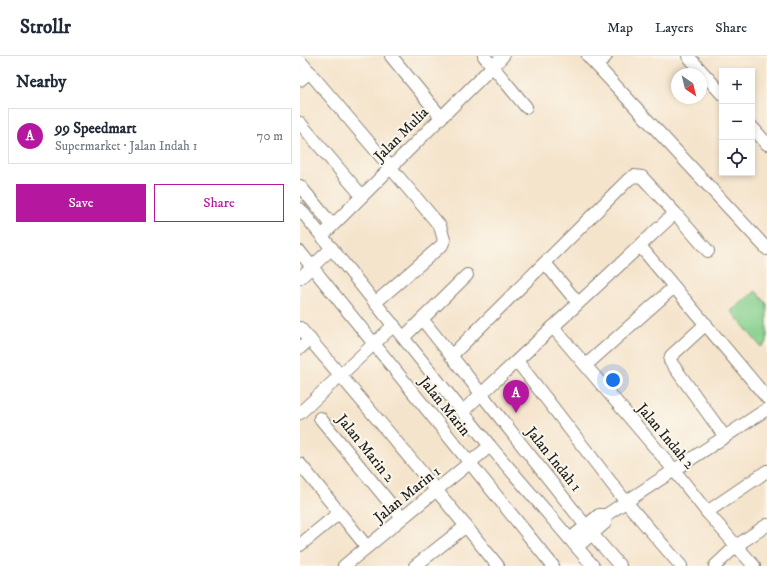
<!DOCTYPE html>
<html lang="en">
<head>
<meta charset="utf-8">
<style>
  body { margin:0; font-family:"IM FELL DW Pica",serif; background:#f6f6f7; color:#1f2937 }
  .controls { position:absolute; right:12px; top:12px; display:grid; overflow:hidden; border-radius:0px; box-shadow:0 2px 6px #0003 }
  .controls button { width:36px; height:36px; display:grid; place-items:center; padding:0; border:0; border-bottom:1px solid #e0e1e3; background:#fff; color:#1f2937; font:20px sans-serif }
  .compass { position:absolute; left:371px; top:12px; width:36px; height:36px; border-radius:50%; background:#fff; box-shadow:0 2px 6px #0003; rotate:145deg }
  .you { position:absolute; left:313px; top:324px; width:14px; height:14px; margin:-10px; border:3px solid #fff; border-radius:50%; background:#1a73e8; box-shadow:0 0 0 6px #1a73e833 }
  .badge { display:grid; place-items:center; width:26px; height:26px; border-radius:50%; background:#b5179e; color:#fff; font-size:13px; font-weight:700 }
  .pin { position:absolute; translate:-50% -33px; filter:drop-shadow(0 1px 2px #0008) }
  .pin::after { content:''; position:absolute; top:21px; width:14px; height:12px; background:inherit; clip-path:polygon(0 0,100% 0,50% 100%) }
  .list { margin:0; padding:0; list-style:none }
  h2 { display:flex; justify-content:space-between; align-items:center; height:52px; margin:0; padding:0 16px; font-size:17px }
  h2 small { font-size:13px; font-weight:400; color:#747a83 }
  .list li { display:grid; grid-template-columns:26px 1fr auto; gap:12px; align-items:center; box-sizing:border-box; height:56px; margin:0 8px 8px; padding:0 8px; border:1px solid #e0e1e3; border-radius:0px }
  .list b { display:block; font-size:15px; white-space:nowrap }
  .list p { margin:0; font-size:13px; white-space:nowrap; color:#747a83 }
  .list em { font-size:13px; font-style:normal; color:#747a83 }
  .actions { display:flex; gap:8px; padding:12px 16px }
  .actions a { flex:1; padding:9px 0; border:1px solid #b5179e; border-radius:0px; text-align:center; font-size:14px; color:#b5179e }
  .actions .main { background:#b5179e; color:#fff }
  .icon { flex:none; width:22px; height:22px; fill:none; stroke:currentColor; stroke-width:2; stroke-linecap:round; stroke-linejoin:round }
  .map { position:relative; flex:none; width:467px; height:510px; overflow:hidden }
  header { display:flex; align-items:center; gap:24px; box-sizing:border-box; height:56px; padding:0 20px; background:#fff; border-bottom:1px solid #e0e1e3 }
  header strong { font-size:19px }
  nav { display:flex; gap:22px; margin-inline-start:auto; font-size:14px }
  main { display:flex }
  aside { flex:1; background:#fff }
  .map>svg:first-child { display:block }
  .green { fill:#84cf8c; stroke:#507654 }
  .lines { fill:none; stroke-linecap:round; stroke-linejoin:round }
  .minor-casing { stroke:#888074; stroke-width:14 }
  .minor { stroke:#fff; stroke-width:12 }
  .labels { text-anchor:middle; stroke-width:4; stroke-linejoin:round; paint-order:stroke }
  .street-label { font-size:15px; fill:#1c1c1c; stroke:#fbf7ec }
</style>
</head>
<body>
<header>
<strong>Strollr</strong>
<nav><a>Map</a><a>Layers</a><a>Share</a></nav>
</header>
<main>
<aside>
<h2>Nearby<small></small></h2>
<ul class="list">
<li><span class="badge">A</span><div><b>99 Speedmart</b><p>Supermarket · Jalan Indah 1</p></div><em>70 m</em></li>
</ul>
<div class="actions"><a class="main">Save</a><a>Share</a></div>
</aside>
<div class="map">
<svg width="467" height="510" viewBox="0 0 467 510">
  <rect width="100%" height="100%" fill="#fbf7ec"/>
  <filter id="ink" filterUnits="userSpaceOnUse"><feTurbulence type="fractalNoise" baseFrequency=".025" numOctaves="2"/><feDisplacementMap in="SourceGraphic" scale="8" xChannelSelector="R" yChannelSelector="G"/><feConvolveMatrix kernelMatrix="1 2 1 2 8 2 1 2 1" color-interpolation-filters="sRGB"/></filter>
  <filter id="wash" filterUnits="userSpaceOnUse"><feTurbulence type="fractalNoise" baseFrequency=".012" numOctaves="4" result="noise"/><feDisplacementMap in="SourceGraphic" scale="16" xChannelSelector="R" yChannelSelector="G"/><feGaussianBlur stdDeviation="0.9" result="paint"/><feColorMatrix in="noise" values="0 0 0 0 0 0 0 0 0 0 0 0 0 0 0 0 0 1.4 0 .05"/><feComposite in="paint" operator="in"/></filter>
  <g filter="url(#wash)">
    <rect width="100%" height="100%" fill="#f5e4cc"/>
    <!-- green -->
    <path class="green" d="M 456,235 L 467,248 L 467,286 L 461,291 L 431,255 Z"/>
  </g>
  <g filter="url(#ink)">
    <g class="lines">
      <!-- minor casing -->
      <g class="minor-casing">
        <g id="minor">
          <path d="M 91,0 L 141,61"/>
          <path d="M 184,0 L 226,51"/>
          <path d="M 288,0 L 467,193"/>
          <path d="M 388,0 L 422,38"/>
          <path d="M 0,5 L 140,170 L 144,184 L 142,189 L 76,246"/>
          <path d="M 297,9 L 306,0"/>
          <path d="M 0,24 L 10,16"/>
          <path d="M 0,67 L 62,140"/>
          <path d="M 452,71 L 467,88"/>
          <path d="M 0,130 L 32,169"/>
          <path d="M 0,153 L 190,390 L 293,510"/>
          <path d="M 22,180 L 203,0"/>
          <path d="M 340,190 L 467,342"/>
          <path d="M 0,196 L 253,510"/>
          <path d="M 245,207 L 278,247"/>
          <path d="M 0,222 L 32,192"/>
          <path d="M 122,263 L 286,470"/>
          <path d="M 406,268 L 371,300 L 370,305 L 425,381"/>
          <path d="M 253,271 L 374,414 L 407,456 L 454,510"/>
          <path d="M 0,272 C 67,350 133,429 198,510"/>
          <path d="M 104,281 L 167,219"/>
          <path d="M 0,292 L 10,283"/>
          <path d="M 151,300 L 329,123 L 334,120 L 342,121 L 375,157 L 408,195"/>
          <path d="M 217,305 L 326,446 L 381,510"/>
          <path d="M 286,309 L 374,231"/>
          <path d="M 163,355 L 375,157"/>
          <path d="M 0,357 L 94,269"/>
          <path d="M 20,362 L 102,462"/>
          <path d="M 0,408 L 67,491"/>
          <path d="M 407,456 L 467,415"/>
          <path d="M 292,478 L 320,510"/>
          <path d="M 270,483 L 299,459 L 306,459 L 467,353"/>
          <path d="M 0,489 L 39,457"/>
          <path d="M 277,491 L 305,467 L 306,459"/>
          <path d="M 44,510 L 190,390"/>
          <path d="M 115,510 L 166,470"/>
          <path d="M 415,510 L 436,490 L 467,469"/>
        </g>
      </g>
      <!-- minor -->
      <use href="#minor" class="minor"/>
    </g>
  </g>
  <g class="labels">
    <!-- street labels -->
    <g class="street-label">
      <text transform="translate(101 78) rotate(-45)" y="5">Jalan Mulia</text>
      <text transform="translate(145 350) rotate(51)" y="5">Jalan Marin</text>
      <text transform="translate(366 380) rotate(50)" y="5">Jalan Indah 2</text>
      <text transform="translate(66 392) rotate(51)" y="5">Jalan Marin 2</text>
      <text transform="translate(254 403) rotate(51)" y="5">Jalan Indah 1</text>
      <text transform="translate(107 438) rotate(-39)" y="5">Jalan Marin 1</text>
    </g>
  </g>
</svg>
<div class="controls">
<button>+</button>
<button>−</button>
<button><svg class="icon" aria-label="locate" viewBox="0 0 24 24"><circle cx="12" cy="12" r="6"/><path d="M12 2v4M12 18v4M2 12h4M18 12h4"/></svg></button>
</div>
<svg class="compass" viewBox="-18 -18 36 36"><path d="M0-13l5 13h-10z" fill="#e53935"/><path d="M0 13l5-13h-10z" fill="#747a83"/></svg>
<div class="you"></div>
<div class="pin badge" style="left:216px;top:357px">A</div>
</div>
</main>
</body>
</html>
